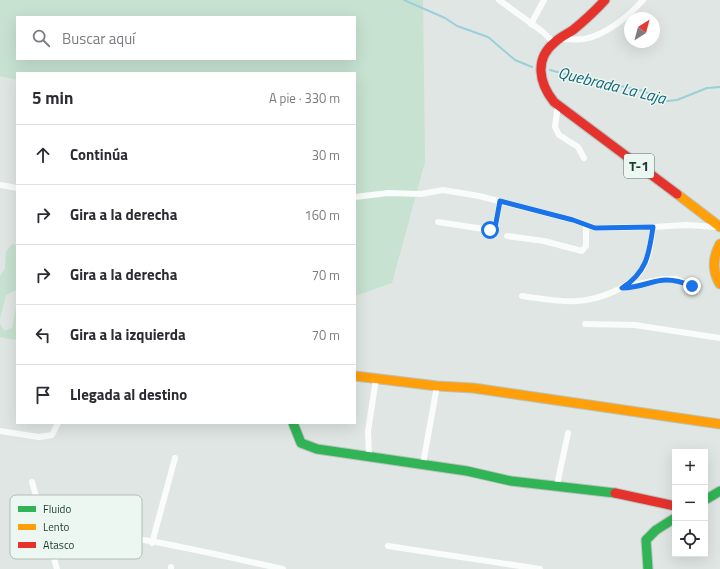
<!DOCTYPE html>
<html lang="es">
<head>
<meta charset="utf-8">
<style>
  body { margin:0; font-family:"Titillium Web",sans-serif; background:#f2f2f3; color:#2b2b33 }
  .controls { position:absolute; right:12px; bottom:12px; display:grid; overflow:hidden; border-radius:0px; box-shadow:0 4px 16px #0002 }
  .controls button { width:36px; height:36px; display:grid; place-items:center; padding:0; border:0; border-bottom:1px solid #e1e1e2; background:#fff; color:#2b2b33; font:20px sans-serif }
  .compass { position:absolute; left:624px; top:12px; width:36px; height:36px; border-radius:50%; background:#fff; box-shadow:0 4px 16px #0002; rotate:36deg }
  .stop { position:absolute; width:12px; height:12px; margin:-9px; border:3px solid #1a73e8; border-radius:50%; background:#fff }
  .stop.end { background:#1a73e8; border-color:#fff; box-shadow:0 1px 4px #0008 }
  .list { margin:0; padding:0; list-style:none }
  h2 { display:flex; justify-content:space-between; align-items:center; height:52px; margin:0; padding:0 16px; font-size:17px }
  h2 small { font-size:13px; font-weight:400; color:#7c7c81 }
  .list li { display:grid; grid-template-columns:26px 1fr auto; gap:12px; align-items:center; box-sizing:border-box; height:60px; padding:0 16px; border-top:1px solid #e1e1e2 }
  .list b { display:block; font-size:15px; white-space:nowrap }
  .list em { font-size:13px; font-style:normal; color:#7c7c81 }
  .icon { flex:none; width:22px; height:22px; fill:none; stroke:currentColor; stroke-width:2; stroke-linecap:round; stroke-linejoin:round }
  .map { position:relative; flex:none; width:720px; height:569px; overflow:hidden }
  .search { position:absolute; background:#fff; box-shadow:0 4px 16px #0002; left:16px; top:16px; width:340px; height:44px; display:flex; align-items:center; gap:10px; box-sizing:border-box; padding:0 14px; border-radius:0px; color:#7c7c81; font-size:15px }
  .panel { position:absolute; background:#fff; box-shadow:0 4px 16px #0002; left:16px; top:72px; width:340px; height:352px; border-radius:0px }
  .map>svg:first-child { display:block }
  .green { fill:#c7e2d0; fill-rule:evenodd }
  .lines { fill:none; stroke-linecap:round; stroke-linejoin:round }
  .stream { stroke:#9bcfd9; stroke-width:2 }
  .fast-casing { stroke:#b9c3bf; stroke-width:11 }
  .slow-casing { stroke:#b9c3bf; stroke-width:11 }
  .jam-casing { stroke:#b9c3bf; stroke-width:11 }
  .street { stroke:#fafbfb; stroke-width:6 }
  .fast { stroke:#30b455; stroke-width:9 }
  .slow { stroke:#ff9f0a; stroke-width:9 }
  .jam { stroke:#e5322d; stroke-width:9 }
  .route { stroke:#1a73e8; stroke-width:5 }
  .labels { text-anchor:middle; stroke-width:3; stroke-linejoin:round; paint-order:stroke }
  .shield { fill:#edf7f2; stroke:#5b736c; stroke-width:1 }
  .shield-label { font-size:14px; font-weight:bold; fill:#1d3a33 }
  .water-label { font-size:16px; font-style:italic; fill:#14657a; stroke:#edf7f2 }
  .key { fill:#edf7f2; stroke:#afbeb9; stroke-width:1 }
  .key-label { font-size:11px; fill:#1d3a33 }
</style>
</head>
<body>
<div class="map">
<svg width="720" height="569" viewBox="0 0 720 569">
  <rect width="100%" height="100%" fill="#e0e6e3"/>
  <!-- green -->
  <g class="green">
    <path d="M 0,0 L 423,0 L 425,162 L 392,283 L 355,296 L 355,73 L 17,73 L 17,80 L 0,76 ZM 17,17 L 355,17 L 355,59 L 17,59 Z"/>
    <path d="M 12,244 L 17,245 L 17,291 L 14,291 L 6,295 L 0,319 L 0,276 L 5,269 L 6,252 Z"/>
    <path d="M 17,303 L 17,337 L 15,340 L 0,337 L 0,323 L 4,331 L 12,328 Z"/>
  </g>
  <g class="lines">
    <!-- stream -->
    <g class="stream">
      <path d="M 404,0 L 445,18 L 457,26 L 488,37 L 515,60 L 532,67"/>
      <path d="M 550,70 L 576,77 L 640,90 L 667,101 L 677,100 L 707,88 L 720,87"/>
    </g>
    <!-- fast casing -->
    <g class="fast-casing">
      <g id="fast">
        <path d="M 293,423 L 301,443 L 317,449 L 467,471 L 511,481 L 615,493"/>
        <path d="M 705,500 L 720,491"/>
        <path d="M 648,569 L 646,540 L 656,530 L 675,518"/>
      </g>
    </g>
    <!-- slow casing -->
    <g class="slow-casing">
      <g id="slow">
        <path d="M 677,194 L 720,227"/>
        <path d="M 720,244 C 713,257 712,271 720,284"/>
        <path d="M 355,376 L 437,386 L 473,388 L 720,424"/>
      </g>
    </g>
    <!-- jam casing -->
    <g class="jam-casing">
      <g id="jam">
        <path d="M 605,0 C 595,11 584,21 573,30 C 567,34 560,37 555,42 C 534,59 539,83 554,102 L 677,194"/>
        <path d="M 615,493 L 675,506"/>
      </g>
    </g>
    <!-- street -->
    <g class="street">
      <path d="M 499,0 L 543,32 L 553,42"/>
      <path d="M 531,24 L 544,0"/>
      <path d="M 562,39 C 569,39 577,40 584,39 C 606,35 629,16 643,0"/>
      <path d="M 558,105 L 555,127 L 559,135 L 578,147 L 584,158"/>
      <path d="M 0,185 L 17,188"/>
      <path d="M 355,197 L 388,193 L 421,194 L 443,190 L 479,196 L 573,220 L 595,228 L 653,227"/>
      <path d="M 438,222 L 490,230 L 495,228 L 500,201"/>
      <path d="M 507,236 L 544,241 L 582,251 L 586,246 L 586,225"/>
      <path d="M 623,287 L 663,279 L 676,279 L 692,286"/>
      <path d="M 522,296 C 558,301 581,307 615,291 C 626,286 636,279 643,268 C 650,256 651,241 653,227 L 686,225 L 717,227"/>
      <path d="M 585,324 L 635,325 L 720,338"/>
      <path d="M 0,431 L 39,437 L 52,435 L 58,423"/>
      <path d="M 369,456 L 368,431 L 376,379"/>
      <path d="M 423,464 L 437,386"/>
      <path d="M 32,482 L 57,569"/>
      <path d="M 557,485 L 568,433"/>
      <path d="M 44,529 C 125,532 204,552 283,569"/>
      <path d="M 152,543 L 175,458"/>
      <path d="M 388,546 L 540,569"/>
      <path d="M 171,569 L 171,567"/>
    </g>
    <!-- fast -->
    <use href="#fast" class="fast"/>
    <!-- slow -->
    <use href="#slow" class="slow"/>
    <!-- jam -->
    <use href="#jam" class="jam"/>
  </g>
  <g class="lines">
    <!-- route -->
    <path class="route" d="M 490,230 L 495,228 L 500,201 L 573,220 L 595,228 L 653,227 C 649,254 647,272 622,288 C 652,287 658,272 692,286"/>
  </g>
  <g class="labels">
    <!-- shield labels -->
    <rect class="shield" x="624" y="154" width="30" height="24" rx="3"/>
    <g class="shield-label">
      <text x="639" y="171">T-1</text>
    </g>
    <!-- water labels -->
    <g class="water-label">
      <text transform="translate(612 85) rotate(14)" y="6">Quebrada La Laja</text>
    </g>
  </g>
  <!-- legend -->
  <rect x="10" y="495" width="132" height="64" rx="6" class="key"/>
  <rect x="18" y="506" width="18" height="6" fill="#30b455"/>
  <rect x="18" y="524" width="18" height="6" fill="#ff9f0a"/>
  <rect x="18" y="542" width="18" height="6" fill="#e5322d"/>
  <g class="key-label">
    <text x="43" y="513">Fluido</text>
    <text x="43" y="531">Lento</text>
    <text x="43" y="549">Atasco</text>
  </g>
</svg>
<div class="controls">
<button>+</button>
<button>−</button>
<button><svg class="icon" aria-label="locate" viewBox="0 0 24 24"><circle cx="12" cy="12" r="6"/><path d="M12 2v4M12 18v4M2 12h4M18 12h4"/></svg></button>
</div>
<svg class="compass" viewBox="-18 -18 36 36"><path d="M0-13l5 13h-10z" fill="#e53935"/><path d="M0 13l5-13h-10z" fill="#7c7c81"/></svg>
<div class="stop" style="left:490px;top:230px"></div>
<div class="stop end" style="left:692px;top:286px"></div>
<div class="search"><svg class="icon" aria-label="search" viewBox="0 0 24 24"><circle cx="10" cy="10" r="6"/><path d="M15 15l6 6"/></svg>Buscar aquí</div>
<section class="panel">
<h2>5 min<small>A pie · 330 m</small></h2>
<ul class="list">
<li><svg class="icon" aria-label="ahead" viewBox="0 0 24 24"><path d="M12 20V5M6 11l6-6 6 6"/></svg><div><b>Continúa</b></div><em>30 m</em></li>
<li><svg class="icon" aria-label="right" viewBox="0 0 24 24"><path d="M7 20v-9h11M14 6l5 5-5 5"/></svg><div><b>Gira a la derecha</b></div><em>160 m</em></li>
<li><svg class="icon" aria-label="right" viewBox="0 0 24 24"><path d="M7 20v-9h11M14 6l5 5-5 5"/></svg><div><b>Gira a la derecha</b></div><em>70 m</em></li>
<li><svg class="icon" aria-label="left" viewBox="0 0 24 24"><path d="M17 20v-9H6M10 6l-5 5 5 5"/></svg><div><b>Gira a la izquierda</b></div><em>70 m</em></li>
<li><svg class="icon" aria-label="arrive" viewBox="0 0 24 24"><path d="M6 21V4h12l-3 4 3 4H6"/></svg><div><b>Llegada al destino</b></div></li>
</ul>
</section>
</div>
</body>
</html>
